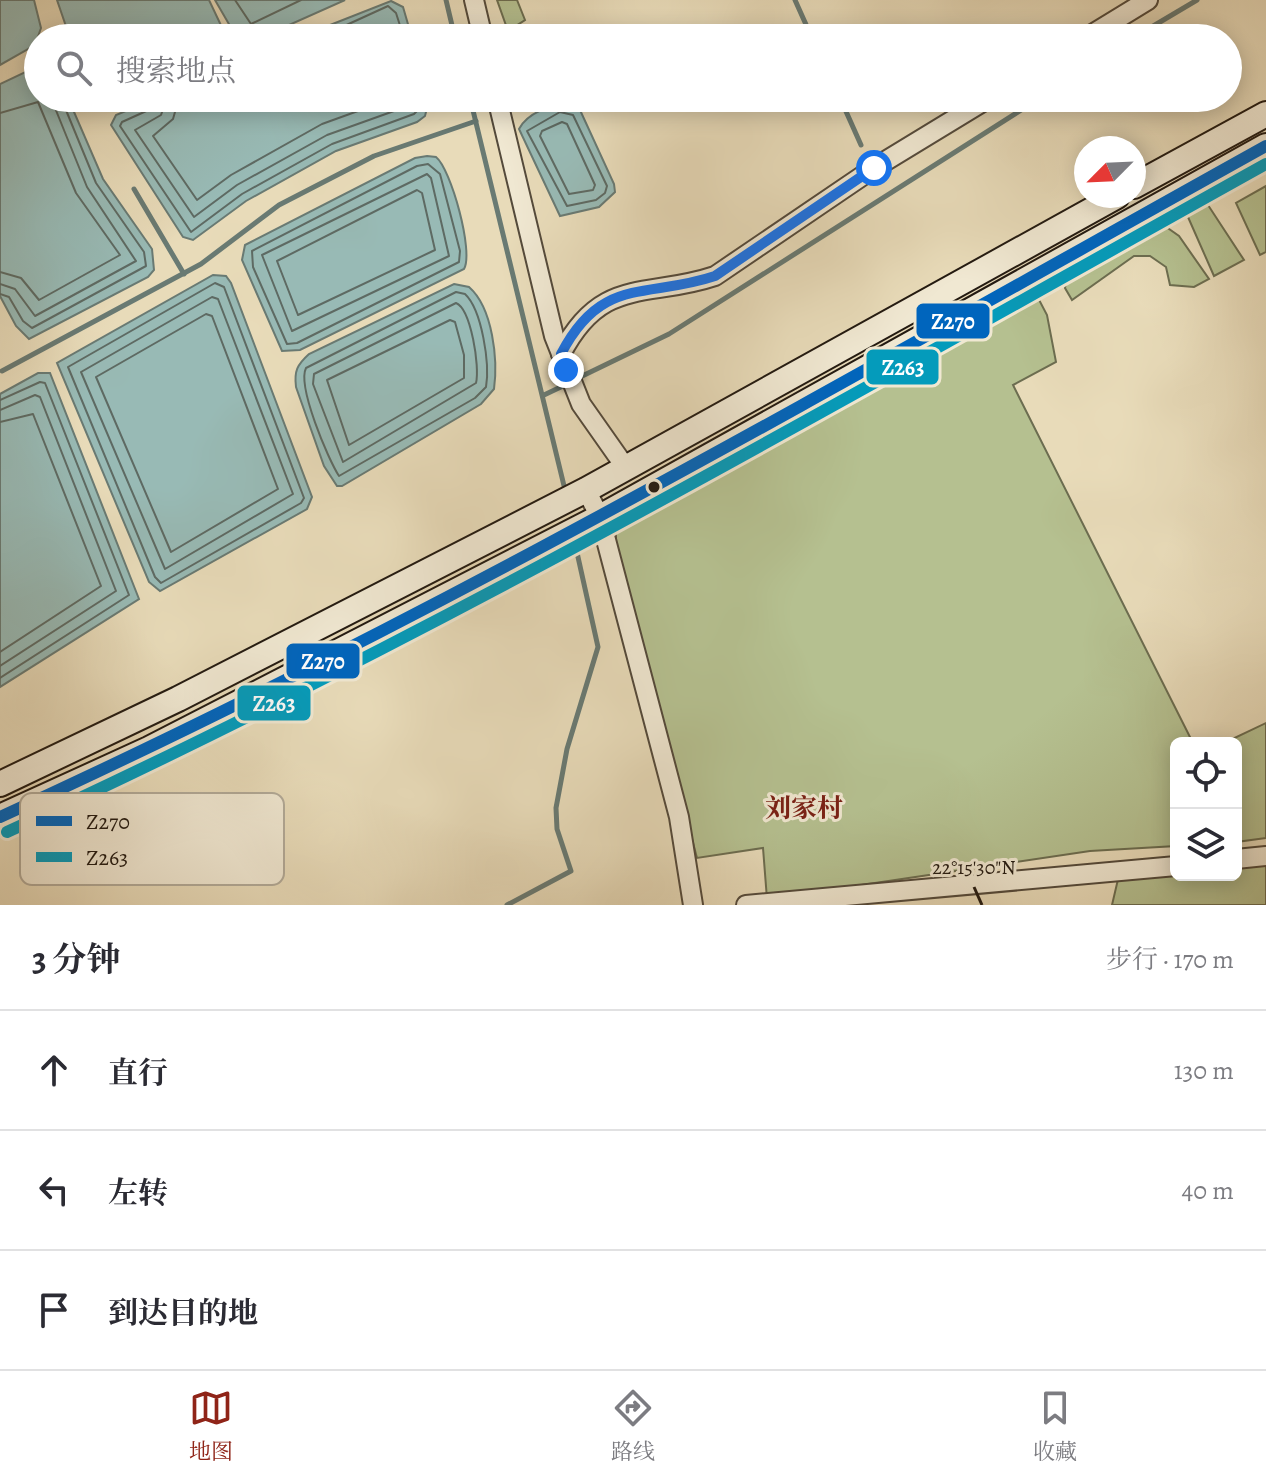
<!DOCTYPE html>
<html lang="zh">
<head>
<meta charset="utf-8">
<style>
  body { margin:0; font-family:Alegreya,"Noto Serif SC",serif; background:#f7f7f7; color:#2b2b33 }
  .controls { position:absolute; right:24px; bottom:24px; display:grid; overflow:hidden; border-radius:12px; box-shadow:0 4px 20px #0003 }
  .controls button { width:72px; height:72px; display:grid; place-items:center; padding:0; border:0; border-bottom:2px solid #e1e1e2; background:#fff; color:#2b2b33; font:40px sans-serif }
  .compass { position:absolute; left:1074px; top:136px; width:72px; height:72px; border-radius:50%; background:#fff; box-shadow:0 4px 20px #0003; rotate:246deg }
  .stop { position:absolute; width:24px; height:24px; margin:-18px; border:6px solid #1a73e8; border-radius:50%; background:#fff }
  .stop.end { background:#1a73e8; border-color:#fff; box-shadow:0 2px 8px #0008 }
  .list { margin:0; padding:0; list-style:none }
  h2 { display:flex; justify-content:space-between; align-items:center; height:104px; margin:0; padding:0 32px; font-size:34px }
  h2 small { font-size:26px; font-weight:400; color:#7c7c81 }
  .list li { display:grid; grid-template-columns:52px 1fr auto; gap:24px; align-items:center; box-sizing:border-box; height:120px; padding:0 32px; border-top:2px solid #e1e1e2 }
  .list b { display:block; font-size:30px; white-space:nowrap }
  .list em { font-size:26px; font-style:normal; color:#7c7c81 }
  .icon { flex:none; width:44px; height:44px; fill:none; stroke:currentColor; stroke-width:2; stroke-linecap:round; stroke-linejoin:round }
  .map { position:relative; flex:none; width:1266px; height:905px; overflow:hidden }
  .search { position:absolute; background:#fff; box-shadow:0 4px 20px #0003; left:24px; right:24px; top:24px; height:88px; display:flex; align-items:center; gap:20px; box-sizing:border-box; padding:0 28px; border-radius:44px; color:#7c7c81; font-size:30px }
  .sheet { height:464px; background:#fff }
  nav { display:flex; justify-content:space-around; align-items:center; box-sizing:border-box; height:112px; border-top:2px solid #e1e1e2; background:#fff; font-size:22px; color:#7c7c81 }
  nav a { display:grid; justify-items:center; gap:4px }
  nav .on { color:#8f2418 }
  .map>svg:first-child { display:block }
  .green { fill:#b5c090; stroke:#6c6d50; stroke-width:2 }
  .water { fill:#98bab5; stroke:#697a73; stroke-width:2 }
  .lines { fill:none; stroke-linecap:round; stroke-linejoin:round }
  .shore { stroke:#5e6a63; stroke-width:2 }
  .stream { stroke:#697a73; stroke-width:5 }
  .street-casing { stroke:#544a3b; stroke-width:22 }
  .secondary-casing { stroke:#231a11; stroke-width:28 }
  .street { stroke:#f0e8d2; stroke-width:18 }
  .secondary { stroke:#f0e8d2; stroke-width:24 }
  .bus-1-casing { stroke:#f0e8d2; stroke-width:18 }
  .bus-2-casing { stroke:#f0e8d2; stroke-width:18 }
  .bus-1 { stroke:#0065bd; stroke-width:12 }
  .bus-2 { stroke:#049bbb; stroke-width:12 }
  .route { stroke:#1a73e8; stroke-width:10 }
  .ticks { fill:none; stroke:#231a11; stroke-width:3 }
  .bus-dot { fill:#231a11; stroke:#f0e8d2; stroke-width:3 }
  .labels { text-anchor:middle; stroke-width:6; stroke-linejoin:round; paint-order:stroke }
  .quarter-label { font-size:26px; font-weight:bold; fill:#7a1f14; stroke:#f0e8d2 }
  .key { fill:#f0e8d2; stroke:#b2aa98; stroke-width:2 }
  .key-label { font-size:22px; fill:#231a11 }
  .ticks-label { font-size:20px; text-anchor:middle; fill:#231a11; stroke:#f0e8d2; stroke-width:6; stroke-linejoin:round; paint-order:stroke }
  .line-badge { stroke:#f0e8d2; stroke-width:3 }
  .badge-label { font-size:22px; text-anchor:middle; font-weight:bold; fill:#fff }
</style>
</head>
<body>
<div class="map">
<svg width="1266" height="905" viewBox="0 0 1266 905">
  <rect width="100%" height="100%" fill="#e8dbb9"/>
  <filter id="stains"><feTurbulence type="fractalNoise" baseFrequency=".0025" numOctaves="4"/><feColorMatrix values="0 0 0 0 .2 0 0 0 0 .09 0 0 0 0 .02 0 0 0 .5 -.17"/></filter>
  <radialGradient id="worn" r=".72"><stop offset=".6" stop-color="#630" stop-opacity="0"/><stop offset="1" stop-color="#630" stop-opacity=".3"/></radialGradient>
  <!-- green -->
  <g class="green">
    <path d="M 497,0 L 517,0 L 525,20 L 508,31 Z"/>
    <path d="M 1266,186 L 1266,252 L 1260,255 L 1236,203 Z"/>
    <path d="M 1201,203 L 1208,205 L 1244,260 L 1214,276 L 1188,217 L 1189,210 Z"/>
    <path d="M 1162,224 L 1179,236 L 1209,279 L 1194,287 L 1170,285 L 1166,267 L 1150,256 L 1134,256 L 1072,300 L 1065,288 L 1067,277 Z"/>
    <path d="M 1036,294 L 1047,315 L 1056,362 L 1013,385 L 1193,743 L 1176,743 L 1176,846 L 1090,851 L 767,899 L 763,848 L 697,858 L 616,549 L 616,532 L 627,521 Z"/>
    <path d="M 1266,723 L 1266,838 L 1236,842 L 1236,743 L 1224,743 Z"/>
    <path d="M 1266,864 L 1266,905 L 1112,905 L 1119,875 L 1236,875 L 1236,866 Z"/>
  </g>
  <!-- water -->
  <g class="water">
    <path d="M 0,0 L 34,0 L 41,28 L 35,45 L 0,65 Z"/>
    <path d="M 57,0 L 209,0 L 227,38 L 70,38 Z"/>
    <path d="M 215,0 L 345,0 L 260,38 L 237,38 Z"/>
    <path d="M 391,1 L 403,7 L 412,38 L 297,38 Z"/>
    <path d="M 38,66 L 38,98 L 68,98 L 103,179 L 152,249 L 154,270 L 148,277 L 29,339 L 16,326 L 0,296 L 0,84 Z"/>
    <path d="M 157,98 L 428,98 L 429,100 L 425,116 L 417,122 L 336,151 L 246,201 L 193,240 L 183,237 L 111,125 L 116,115 Z"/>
    <path d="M 569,103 L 580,110 L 614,184 L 615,192 L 599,207 L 560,216 L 519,129 C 527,113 552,104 569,103 Z"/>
    <path d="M 427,156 L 436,157 C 451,169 474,252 464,269 L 300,350 L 282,351 L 242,260 L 245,245 L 415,158 Z"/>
    <path d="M 213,275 L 226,276 L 231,283 L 312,497 L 307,509 L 160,591 L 149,582 L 57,363 Z"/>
    <path d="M 454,284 L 469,287 C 493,308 498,360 494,389 L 481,404 L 342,486 L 337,486 L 324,466 L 296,387 C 294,371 297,365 309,354 Z"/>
    <path d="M 38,373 L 50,373 L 139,599 L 0,687 L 0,394 Z"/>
  </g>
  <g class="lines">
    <!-- shore -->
    <g class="shore">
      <path d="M 235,0 L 251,24 L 301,0"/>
      <path d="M 318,38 L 388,6 L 396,13 L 404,38"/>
      <path d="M 157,98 L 153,108 L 122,122 L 120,126 L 191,232 L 242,194 L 332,144 L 414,114 L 420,108 L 421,98"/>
      <path d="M 167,98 L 161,115 L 135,130 L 194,217 L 237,185 L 327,135 L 408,106 L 411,98"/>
      <path d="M 179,98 L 173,119 L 153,136 L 197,200 L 231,175 L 322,124 L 394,98"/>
      <path d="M 560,112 L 573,115 L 607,186 L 605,193 L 596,200 L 567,206 L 527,131 Z"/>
      <path d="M 0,113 L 38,102 L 76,193 L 120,255 L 39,300 L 21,278 L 0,272"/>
      <path d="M 562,122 L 567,124 L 595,185 L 593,190 L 569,194 L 540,136 L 542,131 Z"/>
      <path d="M 428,164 L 440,174 L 460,251 L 459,262 L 297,343 L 287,344 L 253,267 L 252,251 L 417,166 Z"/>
      <path d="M 427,174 L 431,178 L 449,256 L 292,331 L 262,255 Z"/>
      <path d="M 417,190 L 422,193 L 435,250 L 298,315 L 277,261 Z"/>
      <path d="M 215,283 L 224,287 L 304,498 L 301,503 L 161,583 L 155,577 L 68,367 Z"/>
      <path d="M 0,284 L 15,289 L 35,316 L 136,261 L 87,187 L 51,98"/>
      <path d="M 456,292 L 465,294 C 482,310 490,364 486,387 L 475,398 L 339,476 C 328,459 297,386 306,368 Z"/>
      <path d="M 0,294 L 9,297 L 23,321 L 32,328 L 146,266 L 144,252 L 96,183 L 61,98"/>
      <path d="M 212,297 L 218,299 L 293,494 L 165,569 L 81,372 Z"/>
      <path d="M 456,303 C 471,309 480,367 476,383 L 343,462 L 313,384 L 314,374 Z"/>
      <path d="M 206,314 L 212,316 L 278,489 L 171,552 L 96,377 Z"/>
      <path d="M 450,320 L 455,322 L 464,355 L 464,378 L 349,445 L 327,380 Z"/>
      <path d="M 0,400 L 40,382 L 45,383 L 129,595 L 0,678"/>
      <path d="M 0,410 L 35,395 L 40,397 L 116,591 L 0,666"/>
      <path d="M 0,422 L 33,414 L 101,586 L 0,652"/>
    </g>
    <!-- stream -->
    <g class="stream">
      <path d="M 446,0 L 455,38"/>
      <path d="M 795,0 L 812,38"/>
      <path d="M 1133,38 L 1197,0"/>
      <path d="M 470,98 L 566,494"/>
      <path d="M 840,98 L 861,145"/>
      <path d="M 134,189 L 184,274"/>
      <path d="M 2,371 L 201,264 L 279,205 L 374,156 L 476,121"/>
      <path d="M 576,379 L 669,334 L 1040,98"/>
      <path d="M 544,395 L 567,384"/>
      <path d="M 507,905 L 571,871 L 557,829 L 556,808 L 567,749 L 598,647 L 574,539"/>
    </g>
    <!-- street casing -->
    <g class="street-casing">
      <g id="street">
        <path d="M 474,0 L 483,38"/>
        <path d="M 1086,38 L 1148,0"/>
        <path d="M 497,98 L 554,336 L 581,404 L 626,468"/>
        <path d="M 561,354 C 602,275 647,299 715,276 L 874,168 L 989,98"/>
        <path d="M 586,490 L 600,517 L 679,817 L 693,905"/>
        <path d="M 1236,859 L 1266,856"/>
        <path d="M 746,905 L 1176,866"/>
      </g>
    </g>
    <!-- secondary casing -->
    <g class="secondary-casing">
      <g id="secondary">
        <path d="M 1134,186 L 1266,114"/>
        <path d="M 0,784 L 178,699 L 586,490 L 1117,196"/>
        <path d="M 0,817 L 149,749 L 600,517 L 1266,146"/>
      </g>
    </g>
    <!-- street -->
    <use href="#street" class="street"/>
    <!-- secondary -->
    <use href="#secondary" class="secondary"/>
    <!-- bus-1 casing -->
    <g class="bus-1-casing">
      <path id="bus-1" d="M 0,817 C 435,619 849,378 1266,146"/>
    </g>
    <!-- bus-2 casing -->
    <g class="bus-2-casing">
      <path id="bus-2" d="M 7,832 C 439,634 851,395 1266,164"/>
    </g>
    <!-- bus-1 -->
    <use href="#bus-1" class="bus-1"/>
    <!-- bus-2 -->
    <use href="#bus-2" class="bus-2"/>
  </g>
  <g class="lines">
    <!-- route -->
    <path class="route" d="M 566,370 L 561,354 C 602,275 647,299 715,276 L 874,168"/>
  </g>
  <!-- ticks -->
  <path class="ticks" d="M 974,887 L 982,905"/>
  <!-- markers -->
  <circle class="bus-dot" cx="654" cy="487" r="7"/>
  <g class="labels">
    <!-- quarter labels -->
    <g class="quarter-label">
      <text x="804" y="817">刘家村</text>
    </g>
  </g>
  <!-- legend -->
  <rect x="20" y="793" width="264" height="92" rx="12" class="key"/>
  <rect x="36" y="816" width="36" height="10" fill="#0065bd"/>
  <rect x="36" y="852" width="36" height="10" fill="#049bbb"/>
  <g class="key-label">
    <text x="86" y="829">Z270</text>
    <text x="86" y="865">Z263</text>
  </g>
  <g class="ticks-label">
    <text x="974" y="874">22°15'30"N</text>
  </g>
  <g class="line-badge">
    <rect x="915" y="302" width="76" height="38" rx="8" fill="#0065bd"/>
    <rect x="865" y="348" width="75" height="38" rx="8" fill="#049bbb"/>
    <rect x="285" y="642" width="76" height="38" rx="8" fill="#0065bd"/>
    <rect x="236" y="684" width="76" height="38" rx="8" fill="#049bbb"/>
  </g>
  <g class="badge-label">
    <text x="953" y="329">Z270</text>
    <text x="903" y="375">Z263</text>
    <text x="323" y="669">Z270</text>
    <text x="274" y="711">Z263</text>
  </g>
  <rect width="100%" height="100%" filter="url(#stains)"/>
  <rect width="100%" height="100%" fill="url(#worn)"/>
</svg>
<div class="controls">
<button><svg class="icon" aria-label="locate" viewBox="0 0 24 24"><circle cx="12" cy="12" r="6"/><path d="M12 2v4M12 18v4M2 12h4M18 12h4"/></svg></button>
<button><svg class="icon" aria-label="layers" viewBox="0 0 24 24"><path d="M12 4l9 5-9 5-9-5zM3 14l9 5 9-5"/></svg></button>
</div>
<svg class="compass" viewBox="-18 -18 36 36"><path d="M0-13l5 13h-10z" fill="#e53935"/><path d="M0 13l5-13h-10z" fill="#7c7c81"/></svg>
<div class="stop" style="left:874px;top:168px"></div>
<div class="stop end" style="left:566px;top:370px"></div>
<div class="search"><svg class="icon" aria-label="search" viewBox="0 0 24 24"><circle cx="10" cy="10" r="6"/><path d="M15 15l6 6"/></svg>搜索地点</div>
</div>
<section class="sheet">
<h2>3 分钟<small>步行 · 170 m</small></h2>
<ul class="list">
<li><svg class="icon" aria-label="ahead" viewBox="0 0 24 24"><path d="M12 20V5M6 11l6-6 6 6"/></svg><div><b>直行</b></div><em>130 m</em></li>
<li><svg class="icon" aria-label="left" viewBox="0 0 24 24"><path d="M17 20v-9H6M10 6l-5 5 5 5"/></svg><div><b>左转</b></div><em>40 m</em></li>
<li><svg class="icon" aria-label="arrive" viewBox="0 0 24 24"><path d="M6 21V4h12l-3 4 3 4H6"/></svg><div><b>到达目的地</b></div></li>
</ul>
</section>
<nav>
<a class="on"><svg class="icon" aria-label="map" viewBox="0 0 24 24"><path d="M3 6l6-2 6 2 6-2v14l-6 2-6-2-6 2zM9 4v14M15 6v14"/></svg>地图</a>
<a><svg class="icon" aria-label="directions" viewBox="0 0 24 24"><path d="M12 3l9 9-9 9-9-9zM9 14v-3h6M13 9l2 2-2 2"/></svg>路线</a>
<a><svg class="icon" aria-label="saved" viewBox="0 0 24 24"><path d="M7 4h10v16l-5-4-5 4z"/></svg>收藏</a>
</nav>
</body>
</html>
